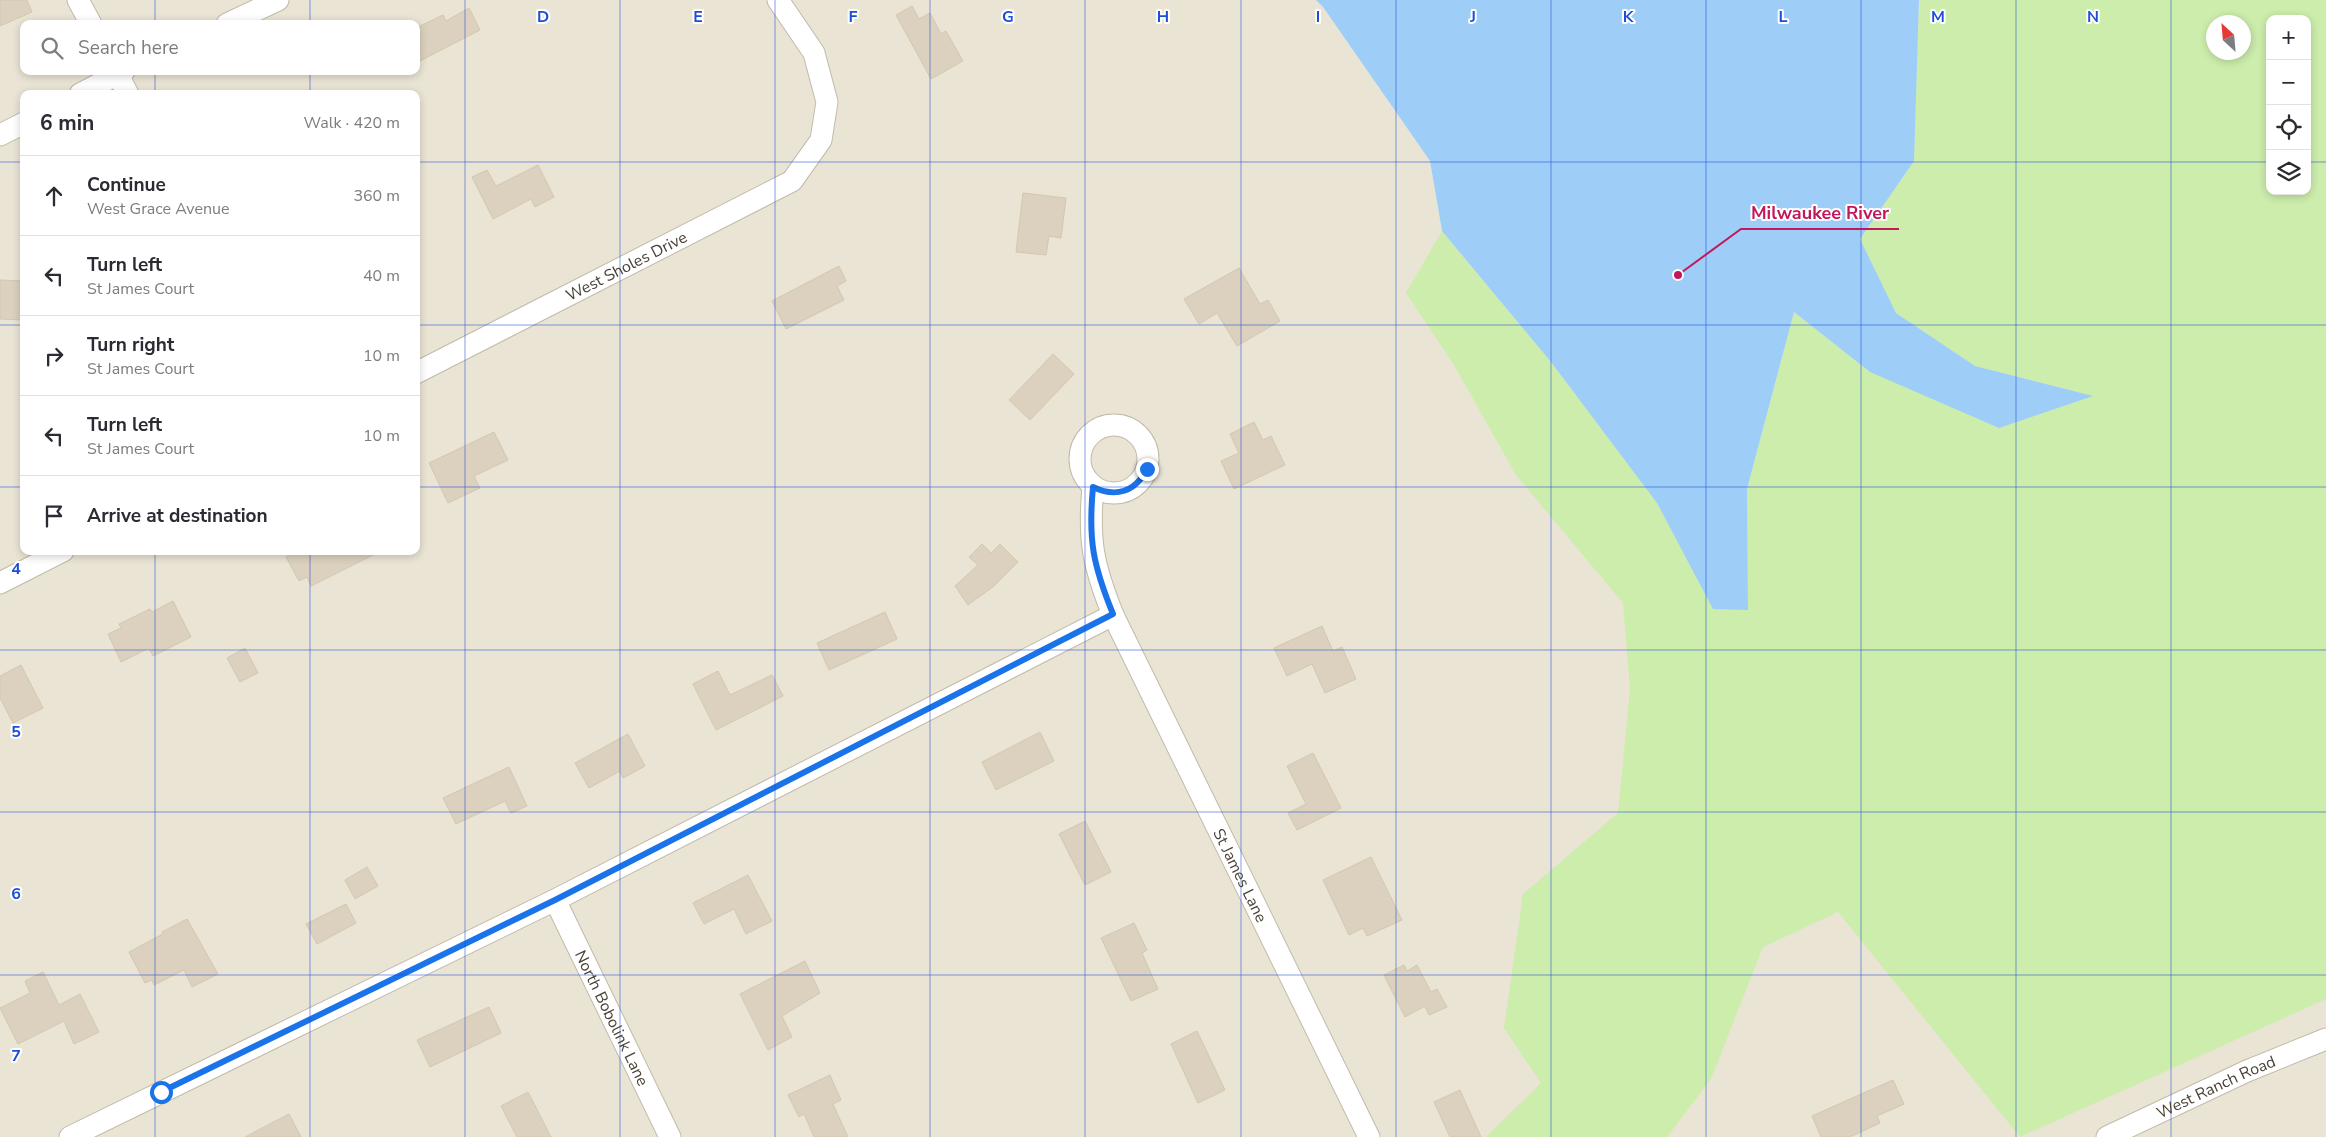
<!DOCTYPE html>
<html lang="en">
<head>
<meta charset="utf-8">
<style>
  body { margin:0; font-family:"Nunito Sans",sans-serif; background:#f2f2f3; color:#2b2b33 }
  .controls { position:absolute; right:15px; top:15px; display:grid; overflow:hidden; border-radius:10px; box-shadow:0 2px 8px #0003 }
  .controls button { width:45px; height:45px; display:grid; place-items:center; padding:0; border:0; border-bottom:1px solid #e1e1e2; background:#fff; color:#2b2b33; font:25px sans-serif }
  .compass { position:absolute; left:2206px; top:15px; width:45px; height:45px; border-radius:50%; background:#fff; box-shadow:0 2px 8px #0003; rotate:334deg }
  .stop { position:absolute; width:15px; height:15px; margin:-11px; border:4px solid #1a73e8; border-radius:50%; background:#fff }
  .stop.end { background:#1a73e8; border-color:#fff; box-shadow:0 1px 5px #0008 }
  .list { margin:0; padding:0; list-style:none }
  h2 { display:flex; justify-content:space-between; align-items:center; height:65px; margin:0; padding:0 20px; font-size:21px }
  h2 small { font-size:16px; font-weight:400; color:#7c7c81 }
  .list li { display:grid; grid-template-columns:32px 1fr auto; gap:15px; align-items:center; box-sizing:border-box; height:80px; padding:0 20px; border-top:1px solid #e1e1e2 }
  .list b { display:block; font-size:19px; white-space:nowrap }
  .list p { margin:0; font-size:16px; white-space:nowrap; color:#7c7c81 }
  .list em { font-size:16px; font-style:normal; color:#7c7c81 }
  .icon { flex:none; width:28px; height:28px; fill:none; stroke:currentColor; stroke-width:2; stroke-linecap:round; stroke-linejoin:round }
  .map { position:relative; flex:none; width:2326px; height:1137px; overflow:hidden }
  .search { position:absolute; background:#fff; box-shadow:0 2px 8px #0003; left:20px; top:20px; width:400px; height:55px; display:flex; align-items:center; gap:12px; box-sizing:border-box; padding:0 18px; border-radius:10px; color:#7c7c81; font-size:19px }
  .panel { position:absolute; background:#fff; box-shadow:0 2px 8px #0003; left:20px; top:90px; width:400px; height:465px; border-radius:10px }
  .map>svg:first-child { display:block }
  .residential { fill:#eae4d5; fill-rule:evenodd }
  .green { fill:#ccedac; fill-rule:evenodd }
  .water { fill:#9ecef7 }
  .building { fill:#dbd1be; stroke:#d3c7ae }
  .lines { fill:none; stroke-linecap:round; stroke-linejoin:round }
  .minor-casing { stroke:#c2baa9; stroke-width:23 }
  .minor { stroke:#fff; stroke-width:21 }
  .route { stroke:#1a73e8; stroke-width:6 }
  .grid { fill:none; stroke:#1d4ed8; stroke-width:1; stroke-opacity:0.55 }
  .labels { text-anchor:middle; stroke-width:4; stroke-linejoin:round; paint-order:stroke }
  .street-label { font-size:16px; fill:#494235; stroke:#fff }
  .grid-label { font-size:16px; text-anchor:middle; font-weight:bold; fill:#1d4ed8; stroke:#fff; stroke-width:4; stroke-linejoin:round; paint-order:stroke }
  .leader { fill:none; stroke:#c2185b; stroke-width:2 }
  .callout-dot { fill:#c2185b; stroke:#fff; stroke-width:2 }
  .callout-label { font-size:18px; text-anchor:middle; font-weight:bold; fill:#c2185b; stroke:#fff; stroke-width:4; stroke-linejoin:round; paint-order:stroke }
</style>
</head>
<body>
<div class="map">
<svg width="2326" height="1137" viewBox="0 0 2326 1137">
  <rect width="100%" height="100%" fill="#f5f2e7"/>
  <!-- residential -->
  <path class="residential" d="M 0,0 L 1316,0 L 1323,7 L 1430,161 L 1442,231 L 1919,38 L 2326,0 L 2326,1137 L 0,1137 ZM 2270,19 L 2307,19 L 2307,191 L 2270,191 ZM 2214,22 L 2244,22 L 2244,52 L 2214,52 ZM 24,24 L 416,24 L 416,71 L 24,71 ZM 24,94 L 416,94 L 416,551 L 24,551 Z"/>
  <!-- green -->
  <path class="green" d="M 1919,0 L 2326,0 L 2326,999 L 2020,1137 L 1838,912 L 1763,947 L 1711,1079 L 1667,1137 L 1486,1137 L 1541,1083 L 1504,1028 L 1523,894 L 1618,813 L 1630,689 L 1623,603 L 1516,475 L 1454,365 L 1406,293 L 1442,231 L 1551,362 L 1657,503 L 1713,608 L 1748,609 L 1747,489 L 1794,312 L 1870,372 L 2092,396 L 1975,366 L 1896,313 L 1860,239 L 1914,161 ZM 2270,19 L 2307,19 L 2307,191 L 2270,191 ZM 2214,22 L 2244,22 L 2244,52 L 2214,52 Z"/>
  <!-- water -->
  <path class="water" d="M 1316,0 L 1919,0 L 1914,161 L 1860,239 L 1896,313 L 1975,366 L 2093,396 L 1999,428 L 1870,372 L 1794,312 L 1747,489 L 1748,610 L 1713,609 L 1657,503 L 1551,362 L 1442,231 L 1430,161 L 1323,7 Z"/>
  <!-- building -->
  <g class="building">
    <path d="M 0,0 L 27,0 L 32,12 L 0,26 Z"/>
    <path d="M 912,6 L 919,19 L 930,13 L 941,34 L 946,31 L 963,61 L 931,79 L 896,15 Z"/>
    <path d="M 469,8 L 480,30 L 416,63 L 416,28 L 443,15 L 446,21 Z"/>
    <path d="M 538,165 L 554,197 L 535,207 L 531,199 L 493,219 L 472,177 L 487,170 L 496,186 Z"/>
    <path d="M 1023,193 L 1066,198 L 1061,238 L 1049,236 L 1046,255 L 1016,252 Z"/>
    <path d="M 839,266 L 846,281 L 837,286 L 844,300 L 786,329 L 772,301 Z"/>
    <path d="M 1239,268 L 1260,304 L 1268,300 L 1280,321 L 1237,346 L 1217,313 L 1199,324 L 1184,299 Z"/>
    <path d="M 0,280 L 24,281 L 23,320 L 0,319 Z"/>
    <path d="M 1053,354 L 1074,374 L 1030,420 L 1009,400 Z"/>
    <path d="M 1254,422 L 1263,440 L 1271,436 L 1285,465 L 1234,489 L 1221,461 L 1239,453 L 1230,434 Z"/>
    <path d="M 494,432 L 508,460 L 474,476 L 480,488 L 448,503 L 429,463 Z"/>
    <path d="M 982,544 L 991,553 L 1000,544 L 1018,562 L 994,586 L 968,605 L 955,586 L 978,565 L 969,557 Z"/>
    <path d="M 298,551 L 381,551 L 311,586 L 307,577 L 299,581 L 286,557 Z"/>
    <path d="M 173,601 L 191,637 L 153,656 L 149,648 L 121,662 L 108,634 L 121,628 L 119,624 L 150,609 L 152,612 Z"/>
    <path d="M 885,612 L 897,639 L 829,670 L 817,643 Z"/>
    <path d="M 1322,626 L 1333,651 L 1342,647 L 1356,679 L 1325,693 L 1312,664 L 1287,676 L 1274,648 Z"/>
    <path d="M 245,648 L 258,673 L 240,682 L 227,658 Z"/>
    <path d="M 21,665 L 43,708 L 13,723 L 0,698 L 0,676 Z"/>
    <path d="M 718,671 L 730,695 L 772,675 L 783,696 L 716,730 L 693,684 Z"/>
    <path d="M 1040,732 L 1054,761 L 996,790 L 982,762 Z"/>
    <path d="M 628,734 L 645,766 L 623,778 L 620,771 L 589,788 L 575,763 Z"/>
    <path d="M 1313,753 L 1341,808 L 1297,830 L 1288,813 L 1306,804 L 1287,766 Z"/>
    <path d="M 509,767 L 527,806 L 511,813 L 505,801 L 456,824 L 443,798 Z"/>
    <path d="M 1085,821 L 1111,872 L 1085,885 L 1059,834 Z"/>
    <path d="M 1371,857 L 1402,920 L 1367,936 L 1363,928 L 1349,935 L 1323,880 Z"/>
    <path d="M 367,867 L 378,886 L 355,899 L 345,880 Z"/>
    <path d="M 748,875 L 772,921 L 746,934 L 734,909 L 704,924 L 693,903 Z"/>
    <path d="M 346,904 L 356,923 L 317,944 L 306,924 Z"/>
    <path d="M 187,919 L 218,974 L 192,987 L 184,970 L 154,985 L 152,980 L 145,983 L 129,952 L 163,934 L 162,932 Z"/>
    <path d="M 1134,923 L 1147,950 L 1142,953 L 1158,989 L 1131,1001 L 1101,938 Z"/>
    <path d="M 805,961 L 820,993 L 782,1016 L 792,1037 L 768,1050 L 740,994 Z"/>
    <path d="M 1404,965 L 1407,971 L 1417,965 L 1431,992 L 1437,989 L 1447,1007 L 1429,1015 L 1425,1006 L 1405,1017 L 1384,975 Z"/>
    <path d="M 43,972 L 59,1005 L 80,994 L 99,1032 L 74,1044 L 64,1021 L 18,1044 L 0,1008 L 30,993 L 25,981 Z"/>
    <path d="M 489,1007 L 501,1033 L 430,1067 L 417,1040 Z"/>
    <path d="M 1197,1031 L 1225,1090 L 1198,1103 L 1171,1044 Z"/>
    <path d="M 830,1075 L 841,1100 L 833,1104 L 848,1137 L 814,1137 L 804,1114 L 799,1117 L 788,1095 Z"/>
    <path d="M 1893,1080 L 1904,1104 L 1877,1116 L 1880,1123 L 1850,1137 L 1821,1137 L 1812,1116 Z"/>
    <path d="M 1460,1090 L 1481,1137 L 1450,1137 L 1434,1102 Z"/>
    <path d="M 528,1092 L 551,1137 L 517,1137 L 501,1106 Z"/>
    <path d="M 289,1114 L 301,1137 L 245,1137 Z"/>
  </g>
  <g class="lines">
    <!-- minor casing -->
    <g class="minor-casing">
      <g id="minor">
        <path d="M 78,0 L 91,24"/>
        <path d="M 227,24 L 278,0"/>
        <path d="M 116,71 L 128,94"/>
        <path d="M 80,94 L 124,71"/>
        <path d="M 0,135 L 24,123"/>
        <path id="s1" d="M 416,373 L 792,181 L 821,140 L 827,102 L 814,53 L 778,0"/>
        <circle cx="1114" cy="459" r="34"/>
        <path id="s2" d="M 1093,487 C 1088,540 1093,565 1113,615 L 1369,1137"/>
        <path d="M 0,583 L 63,551"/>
        <path id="s3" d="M 555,900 L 670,1137"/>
        <path d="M 70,1137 L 555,900 L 1113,615"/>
        <path id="s4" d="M 2107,1137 L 2247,1071 L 2326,1039"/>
      </g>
    </g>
    <!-- minor -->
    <use href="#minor" class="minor"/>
  </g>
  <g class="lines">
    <!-- route -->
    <path class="route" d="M 161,1092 L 555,900 L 1113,614 C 1093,565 1088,540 1093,487 C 1116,498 1135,492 1147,469"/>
  </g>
  <!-- grid -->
  <path class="grid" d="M 155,0 L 155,24M 310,0 L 310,24M 465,0 L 465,1137M 620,0 L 620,1137M 775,0 L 775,1137M 930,0 L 930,1137M 1085,0 L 1085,1137M 1241,0 L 1241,1137M 1396,0 L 1396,1137M 1551,0 L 1551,1137M 1706,0 L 1706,1137M 1861,0 L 1861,1137M 2016,0 L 2016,1137M 2171,0 L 2171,1137M 155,71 L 155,94M 310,71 L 310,94M 0,162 L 24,162M 416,162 L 2270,162M 2307,162 L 2326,162M 0,325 L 24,325M 416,325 L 2326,325M 0,487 L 24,487M 416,487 L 2326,487M 155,551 L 155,1137M 310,551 L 310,1137M 0,650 L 2326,650M 0,812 L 2326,812M 0,975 L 2326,975"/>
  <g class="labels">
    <!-- street labels -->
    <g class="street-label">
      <text dy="6" stroke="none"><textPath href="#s1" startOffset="236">West Sholes Drive</textPath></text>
      <text dy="6" stroke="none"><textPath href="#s2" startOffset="421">St James Lane</textPath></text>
      <text dy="6" stroke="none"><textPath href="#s3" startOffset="131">North Bobolink Lane</textPath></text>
      <text dy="6" stroke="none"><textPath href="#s4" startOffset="120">West Ranch Road</textPath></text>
    </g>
  </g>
  <g class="grid-label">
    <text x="543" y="22">D</text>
    <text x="698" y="22">E</text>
    <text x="853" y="22">F</text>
    <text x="1008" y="22">G</text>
    <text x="1163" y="22">H</text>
    <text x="1318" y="22">I</text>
    <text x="1473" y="22">J</text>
    <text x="1628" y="22">K</text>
    <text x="1783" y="22">L</text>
    <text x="1938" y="22">M</text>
    <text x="2093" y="22">N</text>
    <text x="16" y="574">4</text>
    <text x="16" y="737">5</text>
    <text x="16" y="899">6</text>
    <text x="16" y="1061">7</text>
  </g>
  <!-- callouts -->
  <path class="leader" d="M1678 275L1741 229H1899"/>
  <circle class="callout-dot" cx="1678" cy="275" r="5"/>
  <g class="callout-label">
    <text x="1820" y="219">Milwaukee River</text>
  </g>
</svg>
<div class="controls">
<button>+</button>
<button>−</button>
<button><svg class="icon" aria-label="locate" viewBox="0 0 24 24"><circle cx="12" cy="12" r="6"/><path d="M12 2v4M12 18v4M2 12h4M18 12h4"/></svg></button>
<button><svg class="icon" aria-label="layers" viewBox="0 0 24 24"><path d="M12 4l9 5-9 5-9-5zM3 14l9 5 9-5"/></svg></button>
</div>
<svg class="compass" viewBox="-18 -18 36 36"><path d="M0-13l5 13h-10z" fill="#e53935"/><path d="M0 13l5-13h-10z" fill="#7c7c81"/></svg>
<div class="stop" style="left:161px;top:1092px"></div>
<div class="stop end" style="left:1147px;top:469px"></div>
<div class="search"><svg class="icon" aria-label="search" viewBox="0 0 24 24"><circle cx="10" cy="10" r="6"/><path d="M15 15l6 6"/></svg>Search here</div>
<section class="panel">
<h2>6 min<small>Walk · 420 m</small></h2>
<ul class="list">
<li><svg class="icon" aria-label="ahead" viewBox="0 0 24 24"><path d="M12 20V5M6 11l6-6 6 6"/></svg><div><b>Continue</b><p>West Grace Avenue</p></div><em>360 m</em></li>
<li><svg class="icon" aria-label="left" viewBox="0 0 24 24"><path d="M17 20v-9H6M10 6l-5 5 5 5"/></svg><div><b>Turn left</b><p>St James Court</p></div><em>40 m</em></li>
<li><svg class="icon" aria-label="right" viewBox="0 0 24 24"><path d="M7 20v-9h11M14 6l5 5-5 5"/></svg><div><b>Turn right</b><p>St James Court</p></div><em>10 m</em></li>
<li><svg class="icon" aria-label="left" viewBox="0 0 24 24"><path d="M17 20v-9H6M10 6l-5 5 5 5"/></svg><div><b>Turn left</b><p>St James Court</p></div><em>10 m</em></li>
<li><svg class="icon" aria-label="arrive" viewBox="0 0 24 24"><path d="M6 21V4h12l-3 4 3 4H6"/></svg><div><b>Arrive at destination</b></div></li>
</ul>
</section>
</div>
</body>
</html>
